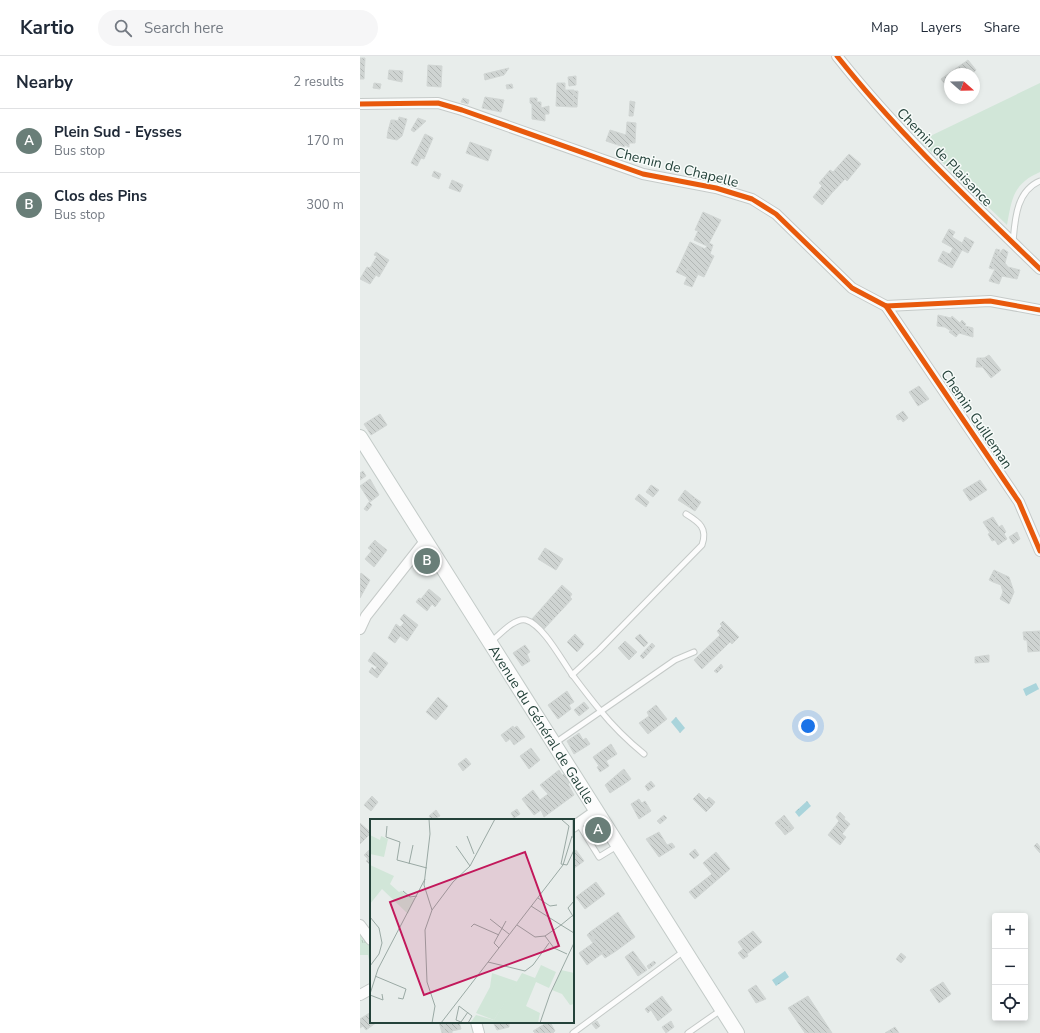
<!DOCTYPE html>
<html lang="en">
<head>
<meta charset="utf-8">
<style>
  body { margin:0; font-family:"Nunito Sans",sans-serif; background:#f6f6f7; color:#1f2937 }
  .controls { position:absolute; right:12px; bottom:12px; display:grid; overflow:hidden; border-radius:4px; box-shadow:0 2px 6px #0003 }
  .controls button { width:36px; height:36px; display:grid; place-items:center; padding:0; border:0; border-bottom:1px solid #e0e1e3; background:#fff; color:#1f2937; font:20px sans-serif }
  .compass { position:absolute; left:584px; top:12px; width:36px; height:36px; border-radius:50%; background:#fff; box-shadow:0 2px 6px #0003; rotate:110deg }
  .you { position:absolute; left:448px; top:670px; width:14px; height:14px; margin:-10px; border:3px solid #fff; border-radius:50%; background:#1a73e8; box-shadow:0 0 0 6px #1a73e833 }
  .badge { display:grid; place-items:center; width:26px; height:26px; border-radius:50%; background:#697e78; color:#fff; font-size:13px; font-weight:700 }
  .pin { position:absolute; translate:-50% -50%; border:2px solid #fff; box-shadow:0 1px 4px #0006 }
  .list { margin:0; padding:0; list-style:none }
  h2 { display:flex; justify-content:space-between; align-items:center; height:52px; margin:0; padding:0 16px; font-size:17px }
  h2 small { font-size:13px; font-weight:400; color:#747a83 }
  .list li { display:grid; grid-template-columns:26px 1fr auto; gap:12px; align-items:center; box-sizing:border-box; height:64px; padding:0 16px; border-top:1px solid #e0e1e3 }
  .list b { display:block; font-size:15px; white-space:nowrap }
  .list p { margin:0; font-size:13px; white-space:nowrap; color:#747a83 }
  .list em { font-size:13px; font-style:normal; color:#747a83 }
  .icon { flex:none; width:22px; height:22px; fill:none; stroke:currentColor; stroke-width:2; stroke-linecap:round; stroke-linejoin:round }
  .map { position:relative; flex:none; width:680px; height:977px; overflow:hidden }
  header { display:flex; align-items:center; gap:24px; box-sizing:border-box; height:56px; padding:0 20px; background:#fff; border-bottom:1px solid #e0e1e3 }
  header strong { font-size:19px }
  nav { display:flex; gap:22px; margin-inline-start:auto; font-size:14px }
  .search { width:280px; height:36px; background:#f6f6f7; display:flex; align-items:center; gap:10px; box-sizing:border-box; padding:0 14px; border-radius:22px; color:#747a83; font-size:15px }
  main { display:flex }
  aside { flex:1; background:#fff }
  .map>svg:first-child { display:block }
  .grass { fill:#d1e6d8 }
  .park { fill:url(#park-tufts) }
  .water { fill:url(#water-ripples) }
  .building { fill:url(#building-back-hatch); stroke:#d1d6d4 }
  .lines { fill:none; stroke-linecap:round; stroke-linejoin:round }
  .service-casing { stroke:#c5cac8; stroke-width:7 }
  .minor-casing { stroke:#c5cac8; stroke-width:12 }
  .secondary-casing { stroke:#c3cbc8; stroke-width:16 }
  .service { stroke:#fcfcfc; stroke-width:5 }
  .minor { stroke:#fcfcfc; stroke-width:10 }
  .secondary { stroke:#fcfcfc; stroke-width:14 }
  .cycleway-casing { stroke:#f7fbf9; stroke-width:8 }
  .cycleway { stroke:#e8590c; stroke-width:5 }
  .labels { text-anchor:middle; stroke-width:3; stroke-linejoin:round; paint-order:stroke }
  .street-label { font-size:14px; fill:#24423a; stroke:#f7fbf9 }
  .inset-road { fill:none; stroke:#9aa9a4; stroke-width:1 }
  .view { fill:#c2185b; fill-opacity:0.15; stroke:#c2185b; stroke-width:2 }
  .inset-edge { fill:none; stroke:#24423a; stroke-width:2 }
</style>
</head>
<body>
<header>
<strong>Kartio</strong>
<div class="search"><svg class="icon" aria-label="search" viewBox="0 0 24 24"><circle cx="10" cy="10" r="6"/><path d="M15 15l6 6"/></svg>Search here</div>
<nav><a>Map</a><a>Layers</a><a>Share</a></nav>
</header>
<main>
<aside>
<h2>Nearby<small>2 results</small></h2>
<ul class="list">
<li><span class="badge">A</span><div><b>Plein Sud - Eysses</b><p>Bus stop</p></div><em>170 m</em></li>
<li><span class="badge">B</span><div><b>Clos des Pins</b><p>Bus stop</p></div><em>300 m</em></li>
</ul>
</aside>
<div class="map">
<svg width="680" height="977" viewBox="0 0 680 977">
  <defs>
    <pattern id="park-tufts" width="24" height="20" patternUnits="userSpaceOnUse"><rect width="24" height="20" fill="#d1e6d8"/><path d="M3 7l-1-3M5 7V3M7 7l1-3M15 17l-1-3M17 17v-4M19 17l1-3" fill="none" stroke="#b3c6ba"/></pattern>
    <pattern id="water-ripples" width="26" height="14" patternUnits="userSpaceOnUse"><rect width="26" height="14" fill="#a9d4db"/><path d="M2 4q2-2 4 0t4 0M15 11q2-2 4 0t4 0" fill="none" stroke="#91b7bd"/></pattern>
    <pattern id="building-back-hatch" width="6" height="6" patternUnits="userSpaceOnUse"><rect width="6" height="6" fill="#cfd4d2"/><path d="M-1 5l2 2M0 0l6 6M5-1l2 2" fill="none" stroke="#b2b7b5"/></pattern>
  </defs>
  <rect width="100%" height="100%" fill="#e8edeb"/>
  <!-- grass -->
  <path class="grass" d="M 680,27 L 680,116 C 653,128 652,142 647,169 L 560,85 Z"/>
  <!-- park -->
  <path class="park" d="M 0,874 L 11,891 L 11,916 L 8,899 L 0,899 Z"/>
  <!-- water -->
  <g class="water">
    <path d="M 676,627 L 679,633 L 666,640 L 663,633 Z"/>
    <path d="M 316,661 L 325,672 L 320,677 L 311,666 Z"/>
    <path d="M 447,745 L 451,750 L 439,761 L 435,756 Z"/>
    <path d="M 425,915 L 429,921 L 416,930 L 412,924 Z"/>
  </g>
  <!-- building -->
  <g class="building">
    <path d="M 0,2 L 5,2 L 4,23 L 0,23 Z"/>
    <path d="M 608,4 L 616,14 L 612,18 L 590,18 L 590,35 L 581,23 Z"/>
    <path d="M 68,9 L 82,10 L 81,31 L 67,30 Z"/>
    <path d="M 149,12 L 144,19 L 125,24 L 124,18 Z"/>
    <path d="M 29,14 L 43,15 L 42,26 L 28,23 Z"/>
    <path d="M 216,20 L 216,29 L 209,30 L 208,21 Z"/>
    <path d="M 14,27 L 21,28 L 20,33 L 13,32 Z"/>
    <path d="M 197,27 L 205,27 L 205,34 L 214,34 L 213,51 L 196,50 Z"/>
    <path d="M 152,28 L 153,32 L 147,33 L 146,29 Z"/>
    <path d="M 214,35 L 218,35 L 217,51 L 213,51 Z"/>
    <path d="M 125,41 L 144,44 L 141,56 L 122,52 Z"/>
    <path d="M 103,42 L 109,44 L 108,48 L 101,46 Z"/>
    <path d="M 170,42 L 177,42 L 177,46 L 181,46 L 181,52 L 189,50 L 189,58 L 185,58 L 185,65 L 172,63 L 172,48 L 170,47 Z"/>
    <path d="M 270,45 L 275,46 L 273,60 L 269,60 Z"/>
    <path d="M 39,61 L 47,63 L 42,80 L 37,84 L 27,82 L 28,75 L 31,76 L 34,64 L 38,65 Z"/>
    <path d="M 58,62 L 66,65 L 54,76 L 51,74 Z"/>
    <path d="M 31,64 L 34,64 L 31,76 L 28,75 Z"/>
    <path d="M 267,66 L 276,67 L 275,87 L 269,87 L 269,91 L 265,89 L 264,91 L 246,85 L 250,74 L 266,79 Z"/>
    <path d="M 65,78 L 73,82 L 64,103 L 61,102 L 57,110 L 51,107 Z"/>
    <path d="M 110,86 L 132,94 L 128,105 L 106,97 Z"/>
    <path d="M 489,98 L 501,108 L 487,125 L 485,123 L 471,138 L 459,127 L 470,114 L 473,116 Z"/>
    <path d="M 74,115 L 81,118 L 79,123 L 72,120 Z"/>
    <path d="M 92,124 L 103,129 L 100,136 L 89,132 Z"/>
    <path d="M 462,130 L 471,138 L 462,149 L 453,141 Z"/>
    <path d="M 343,156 L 361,164 L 349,187 L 353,189 L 350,198 L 354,200 L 344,221 L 319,210 L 330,186 L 345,193 L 347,190 L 334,184 L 338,175 L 335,174 Z"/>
    <path d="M 589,173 L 595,176 L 592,181 L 595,186 L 601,190 L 605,181 L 614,186 L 608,197 L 602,194 L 592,212 L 582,207 L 587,197 L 590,198 L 593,192 L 582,186 Z"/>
    <path d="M 592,181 L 602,187 L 601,190 L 595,186 Z"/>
    <path d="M 636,193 L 640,194 L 632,213 L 629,212 Z"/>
    <path d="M 643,193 L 648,196 L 645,207 L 648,211 L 660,214 L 657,223 L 642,220 L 639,228 L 629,225 L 635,213 L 632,213 L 634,204 Z"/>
    <path d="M 583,195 L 587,197 L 582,207 L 578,205 Z"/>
    <path d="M 16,196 L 29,204 L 19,221 L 16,219 L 10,228 L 0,223 L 7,211 L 10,212 L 17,200 L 14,199 Z"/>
    <path d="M 319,210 L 338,218 L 332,231 L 324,228 L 327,221 L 316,216 Z"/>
    <path d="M 578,259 L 591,262 L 592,260 L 600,267 L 602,264 L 606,268 L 599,277 L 594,274 L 591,275 L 585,271 L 577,270 Z"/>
    <path d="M 605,270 L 609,271 L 606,279 L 599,277 Z"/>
    <path d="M 609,271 L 613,272 L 613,281 L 606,279 Z"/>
    <path d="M 594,274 L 599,277 L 596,281 L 589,276 Z"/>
    <path d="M 629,299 L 641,314 L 631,322 L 621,309 L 621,304 Z"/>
    <path d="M 617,302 L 624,302 L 621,304 L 623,311 L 616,311 Z"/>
    <path d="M 559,330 L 569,343 L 558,350 L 549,336 Z"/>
    <path d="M 543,355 L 548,362 L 543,366 L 541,363 L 538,364 L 536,360 Z"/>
    <path d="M 20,358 L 27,369 L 11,379 L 4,368 Z"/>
    <path d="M 3,415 L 6,420 L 0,424 L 0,417 Z"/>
    <path d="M 10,423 L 19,439 L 10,446 L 0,430 Z"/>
    <path d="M 620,424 L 627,434 L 610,445 L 603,434 Z"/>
    <path d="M 291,429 L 299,434 L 293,441 L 286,436 Z"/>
    <path d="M 325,434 L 335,442 L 329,451 L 318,444 Z"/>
    <path d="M 279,438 L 289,446 L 286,451 L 275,443 Z"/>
    <path d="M 335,442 L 341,446 L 335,455 L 329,451 Z"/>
    <path d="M 9,446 L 12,449 L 7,455 L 4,453 Z"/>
    <path d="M 633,461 L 639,471 L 642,469 L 646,476 L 644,478 L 647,483 L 638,489 L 635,484 L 632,485 L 628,478 L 630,477 L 623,466 Z"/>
    <path d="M 657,476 L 660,483 L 653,488 L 649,481 Z"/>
    <path d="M 15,484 L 18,487 L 12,495 L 8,492 Z"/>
    <path d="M 18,487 L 27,494 L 14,511 L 5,503 Z"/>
    <path d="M 185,492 L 203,503 L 196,514 L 178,503 Z"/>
    <path d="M 634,514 L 638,516 L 633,526 L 629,524 Z"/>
    <path d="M 638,516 L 649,521 L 654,536 L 649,548 L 640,543 L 643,536 L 641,529 L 633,526 Z"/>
    <path d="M 1,517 L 10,524 L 0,542 L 0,519 Z"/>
    <path d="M 202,529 L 212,538 L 210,541 L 212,543 L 184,573 L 172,563 Z"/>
    <path d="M 69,533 L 81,543 L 75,551 L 72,548 L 67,555 L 56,546 L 59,542 L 61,543 Z"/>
    <path d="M 44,558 L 58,569 L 47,585 L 40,580 L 35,587 L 28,582 L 36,568 L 40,571 L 44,567 L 40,563 Z"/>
    <path d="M 363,565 L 379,581 L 372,588 L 370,586 L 342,613 L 334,604 L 360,579 L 357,575 L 362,570 L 360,568 Z"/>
    <path d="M 680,575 L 680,595 L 668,596 L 667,584 L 664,584 L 663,576 Z"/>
    <path d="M 215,578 L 224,588 L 217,596 L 207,586 Z"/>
    <path d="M 280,578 L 288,587 L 284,591 L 275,582 Z"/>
    <path d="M 265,585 L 277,596 L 269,604 L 258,592 Z"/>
    <path d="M 292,587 L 295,590 L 283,603 L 280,600 Z"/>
    <path d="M 165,589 L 170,596 L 167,598 L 170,605 L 162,610 L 153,597 Z"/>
    <path d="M 14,596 L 28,607 L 17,622 L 9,616 L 12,611 L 15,614 L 17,611 L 8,605 Z"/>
    <path d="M 629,599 L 629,606 L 615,607 L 615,601 Z"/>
    <path d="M 361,608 L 363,611 L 357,617 L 354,615 Z"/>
    <path d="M 207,635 L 214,646 L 209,649 L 211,653 L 198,663 L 188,649 Z"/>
    <path d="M 78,641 L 88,650 L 76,664 L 66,656 Z"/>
    <path d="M 224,646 L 229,652 L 219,660 L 214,654 Z"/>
    <path d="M 296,649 L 307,663 L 288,678 L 279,667 L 289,660 L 287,656 Z"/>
    <path d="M 153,670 L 154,672 L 157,670 L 165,681 L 154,689 L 150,683 L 146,686 L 141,679 Z"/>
    <path d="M 219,677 L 223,684 L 226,682 L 230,688 L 214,698 L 207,685 Z"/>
    <path d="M 251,688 L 257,698 L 246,705 L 249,710 L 240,716 L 237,711 L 239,710 L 233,701 Z"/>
    <path d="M 171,692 L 180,704 L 169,713 L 160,700 Z"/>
    <path d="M 106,702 L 111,708 L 103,715 L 98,708 Z"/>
    <path d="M 264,713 L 271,723 L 267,726 L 260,716 Z"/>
    <path d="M 199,714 L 202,719 L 205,718 L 210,726 L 208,728 L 214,739 L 184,761 L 181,754 L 174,759 L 162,743 L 173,734 L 180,744 L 188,738 L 180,729 Z"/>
    <path d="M 260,716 L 267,726 L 250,737 L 245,729 Z"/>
    <path d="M 291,725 L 295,730 L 288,735 L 285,730 Z"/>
    <path d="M 339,737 L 352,750 L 346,756 L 333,743 Z"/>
    <path d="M 12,740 L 18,746 L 11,755 L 4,749 Z"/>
    <path d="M 349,741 L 355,746 L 352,750 L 346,744 Z"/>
    <path d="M 279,743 L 288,757 L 279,763 L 271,748 Z"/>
    <path d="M 285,745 L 291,755 L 288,757 L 282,747 Z"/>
    <path d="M 157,753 L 160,758 L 154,762 L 151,757 Z"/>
    <path d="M 76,754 L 80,760 L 72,764 L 69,760 Z"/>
    <path d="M 480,756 L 485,761 L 484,763 L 490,768 L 482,778 L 486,781 L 480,789 L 468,779 L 479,765 L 476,761 Z"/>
    <path d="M 304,759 L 307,762 L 300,768 L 297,765 Z"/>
    <path d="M 424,759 L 434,772 L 432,774 L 429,770 L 422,775 L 418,771 L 425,765 L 421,762 Z"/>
    <path d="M 421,762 L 425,765 L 418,771 L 415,767 Z"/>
    <path d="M 0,767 L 9,775 L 11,772 L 11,781 L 9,779 L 0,788 Z"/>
    <path d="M 429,770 L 432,774 L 425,779 L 422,775 Z"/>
    <path d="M 299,776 L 307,789 L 312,787 L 315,791 L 299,801 L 286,783 Z"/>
    <path d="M 677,787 L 680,791 L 680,797 L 674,790 Z"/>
    <path d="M 11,792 L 11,808 L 10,809 L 6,805 L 8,803 L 4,799 Z"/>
    <path d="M 335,793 L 339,799 L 334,803 L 329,798 Z"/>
    <path d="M 216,794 L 224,805 L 213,813 L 213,796 Z"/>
    <path d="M 356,796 L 370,813 L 335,843 L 329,836 L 352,818 L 343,807 Z"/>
    <path d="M 236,826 L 245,838 L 225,853 L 216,841 Z"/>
    <path d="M 258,856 L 275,881 L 256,895 L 253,890 L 243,897 L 230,876 Z"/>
    <path d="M 393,875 L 402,886 L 387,898 L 388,900 L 383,903 L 378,897 L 383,893 L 378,886 Z"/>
    <path d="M 230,876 L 243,897 L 227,909 L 219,897 L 233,887 L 227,879 Z"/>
    <path d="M 253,890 L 256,895 L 245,902 L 242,898 Z"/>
    <path d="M 273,895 L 287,914 L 278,920 L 265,901 Z"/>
    <path d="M 541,897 L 546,901 L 541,907 L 536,903 Z"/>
    <path d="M 294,905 L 296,907 L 289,913 L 287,910 Z"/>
    <path d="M 583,926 L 591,938 L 579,947 L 570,934 Z"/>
    <path d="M 396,929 L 406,943 L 396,947 L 388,934 Z"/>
    <path d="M 302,940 L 312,954 L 298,965 L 291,954 L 288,957 L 285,953 Z"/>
    <path d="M 448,940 L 472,977 L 445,977 L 428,952 Z"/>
    <path d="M 11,956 L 11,966 L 17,966 L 6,974 L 3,970 L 0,972 L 0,963 Z"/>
    <path d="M 237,965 L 240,970 L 236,973 L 232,968 Z"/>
    <path d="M 311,965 L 314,971 L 306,977 L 302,971 Z"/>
    <path d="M 79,966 L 83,966 L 85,977 L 82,977 Z"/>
    <path d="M 83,966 L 99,966 L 101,973 L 92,975 L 92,977 L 85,977 Z"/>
    <path d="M 133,966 L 149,966 L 149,971 L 137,974 Z"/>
    <path d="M 188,966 L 190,966 L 195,975 L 193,977 L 175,977 L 173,975 Z"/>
    <path d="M 535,971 L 539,977 L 525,977 Z"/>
  </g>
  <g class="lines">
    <!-- service casing -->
    <g class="service-casing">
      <g id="service">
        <path d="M 653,186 C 655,164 656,135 680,125"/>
        <path d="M 131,586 C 139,579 155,561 166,564 C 183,569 201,603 211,617 C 220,629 229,641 239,653 C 252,669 268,685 284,698"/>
        <path d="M 212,619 L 239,594 L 342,489 C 348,472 339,466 326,458"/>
        <path d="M 195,687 L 315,604 L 334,596"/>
        <path d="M 218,767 L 239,801 L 257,790"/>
        <path d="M 213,977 L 324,895"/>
        <path d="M 328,977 L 361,954"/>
      </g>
    </g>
    <!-- minor casing -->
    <g class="minor-casing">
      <g id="minor">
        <path d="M 477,0 C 538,77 610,145 680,213"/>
        <path d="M 0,48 L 78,47 L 102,54 L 283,118 L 356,132 L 392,143 L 416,158 L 492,232 L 526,250 L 630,245 L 680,254"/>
        <path d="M 526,250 L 659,446 L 680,495"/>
        <path d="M 0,573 L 6,560 L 65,485"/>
        <path d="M 213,771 L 237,754"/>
        <path d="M 0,869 L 11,884"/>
        <path d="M 0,939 L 11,933"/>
        <path d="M 116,966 L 119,977"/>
      </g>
    </g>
    <!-- secondary casing -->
    <g class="secondary-casing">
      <g id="secondary">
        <path id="s1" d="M 0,381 L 377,977"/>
      </g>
    </g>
    <!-- service -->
    <use href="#service" class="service"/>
    <!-- minor -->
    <use href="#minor" class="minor"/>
    <!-- secondary -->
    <use href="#secondary" class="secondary"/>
    <!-- cycleway casing -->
    <g class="cycleway-casing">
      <g id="cycleway">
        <path d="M 477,0 C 538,77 610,145 680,213"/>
        <path d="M 0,48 L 78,47 L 102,54 L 283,118 L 356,132 L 392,143 L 416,158 L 492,232 L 526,250 L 630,245 L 680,254"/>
        <path d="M 526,250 L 659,446 L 680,495"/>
      </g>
    </g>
    <!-- cycleway -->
    <use href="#cycleway" class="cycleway"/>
  </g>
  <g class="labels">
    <!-- street labels -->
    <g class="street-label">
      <text transform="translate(585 101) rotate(46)" y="5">Chemin de Plaisance</text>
      <text transform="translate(317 111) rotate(14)" y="5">Chemin de Chapelle</text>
      <text transform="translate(617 363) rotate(56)" y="5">Chemin Guilleman</text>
      <text dy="5" stroke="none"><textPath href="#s1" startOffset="340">Avenue du Général de Gaulle</textPath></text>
    </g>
  </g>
  <!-- overview -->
  <g transform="translate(10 763)">
    <rect width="204" height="204" fill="#e8edeb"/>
    <path d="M 0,16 L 10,21 L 11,17 L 18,20 L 14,38 L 0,35 ZM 0,46 L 24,57 L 20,65 L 29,73 L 32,72 L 41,79 L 45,79 L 38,95 L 12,70 L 0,85 ZM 171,146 L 186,153 L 179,169 L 166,163 L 156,187 L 170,194 L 168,204 L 100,204 L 106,196 L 124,201 L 152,154 L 165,159 ZM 191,151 L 204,154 L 204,185 L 200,186 L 192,175 L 182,171 Z" fill="#d1e6d8"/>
    <path d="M 122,154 L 148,163 L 124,201 L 106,194 L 120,168 Z" fill="#d1e6d8"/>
    <path class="inset-road" d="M 59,0 L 60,15 L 54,66 L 62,91M 203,0 L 203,19M 192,1 L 199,7 L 191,45 L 197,46 L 204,31M 17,7 L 16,18 L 30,23 L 27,41 L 57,49M 97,17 L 104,35M 86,27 L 100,47M 39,45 L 43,26M 33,72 L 40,78 L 47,77M 168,79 L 180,87 L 187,86M 204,82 L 198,89 L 204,99M 161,87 L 191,106 L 202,97M 0,98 L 9,109 L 12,124 L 9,135 L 0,147M 120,100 L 139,115M 147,106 L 165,118 L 175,117 L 191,106 L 204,114M 101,108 L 104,105 L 129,116M 175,117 L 184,129 L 197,135M 129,129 L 124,124 L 136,102M 118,143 L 155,152 L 163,146 L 179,124M 5,157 L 36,170 L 33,180 L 28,179M 0,175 L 8,150 L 55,60M 0,176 L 13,181 L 12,175M 89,187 L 86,201 L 91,203 L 98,193M 89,187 L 102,197 L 98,204M 62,204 L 65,187 L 57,163 L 55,111 L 62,91 L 83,63 L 100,47 L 125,0M 71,204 L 193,46 L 202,17M 170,204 L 180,175 L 204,124"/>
    <path class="view" d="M 155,33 L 189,127 L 54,176 L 20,83 Z"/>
    <rect width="204" height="204" class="inset-edge"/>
  </g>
</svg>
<div class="controls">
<button>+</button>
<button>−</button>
<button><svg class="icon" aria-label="locate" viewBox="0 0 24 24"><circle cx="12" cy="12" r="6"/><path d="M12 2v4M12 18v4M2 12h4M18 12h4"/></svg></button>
</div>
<svg class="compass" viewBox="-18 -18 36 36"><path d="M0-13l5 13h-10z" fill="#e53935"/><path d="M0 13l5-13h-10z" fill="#747a83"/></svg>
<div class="you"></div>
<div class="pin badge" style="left:238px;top:774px">A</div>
<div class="pin badge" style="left:67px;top:505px">B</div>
</div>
</main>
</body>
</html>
